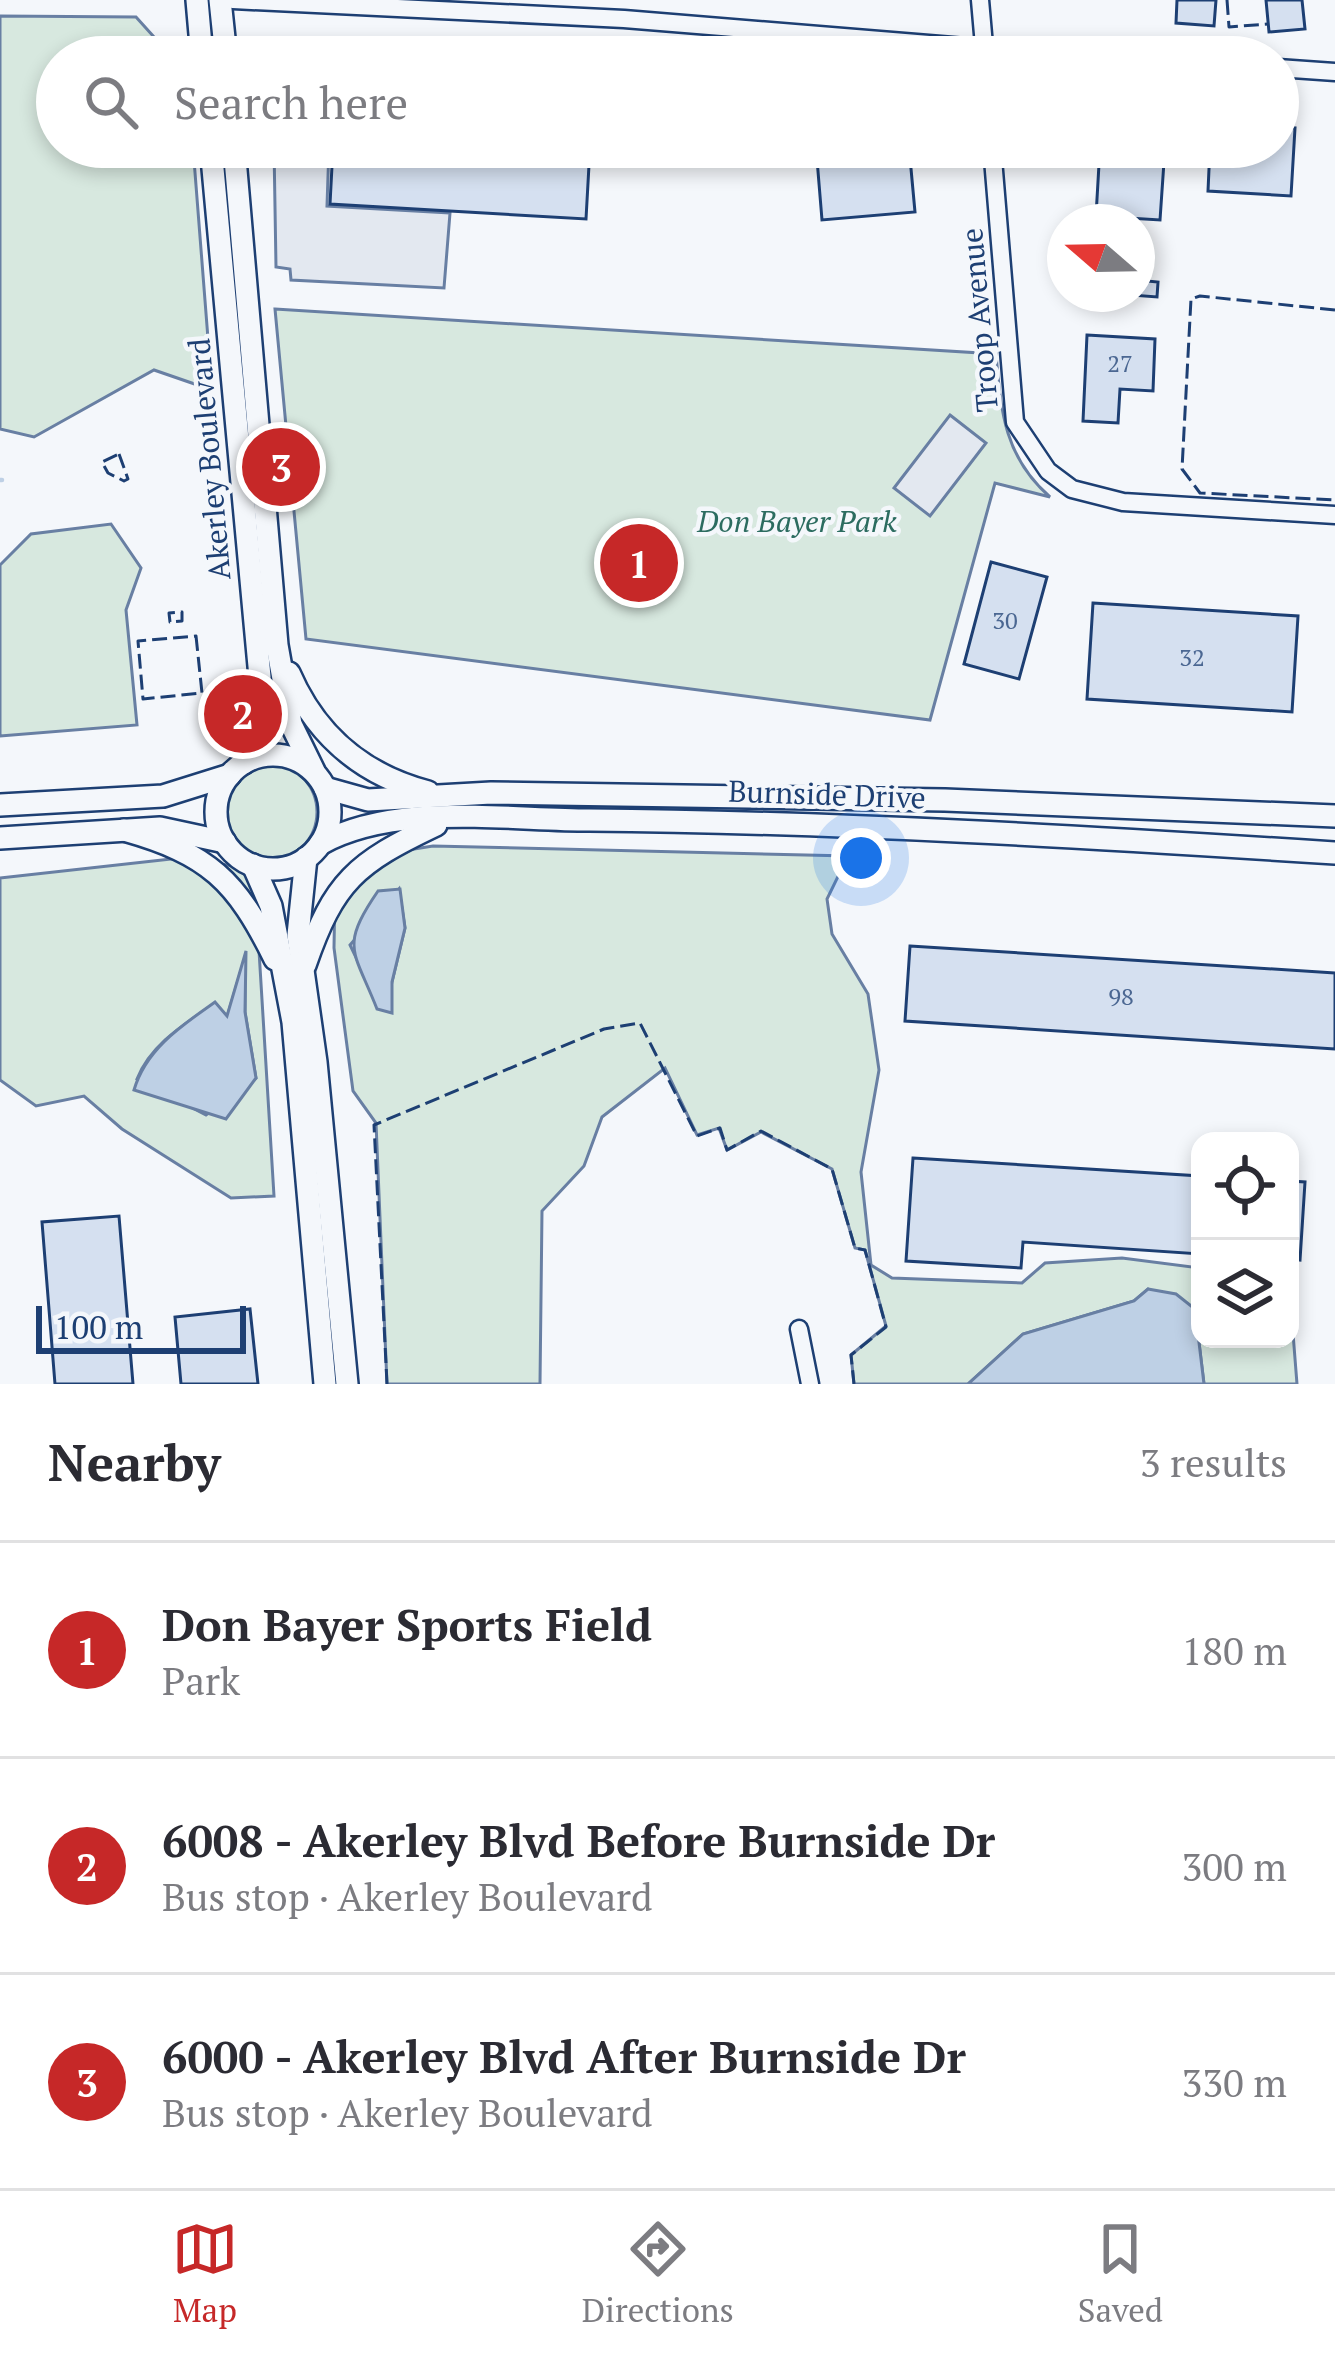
<!DOCTYPE html>
<html lang="en">
<head>
<meta charset="utf-8">
<style>
  body { margin:0; font-family:"PT Serif",serif; background:#f7f7f7; color:#2b2b33 }
  .controls { position:absolute; right:36px; bottom:36px; display:grid; overflow:hidden; border-radius:24px; box-shadow:0 6px 18px #0003 }
  .controls button { width:108px; height:108px; display:grid; place-items:center; padding:0; border:0; border-bottom:3px solid #e1e1e2; background:#fff; color:#2b2b33; font:60px sans-serif }
  .compass { position:absolute; left:1047px; top:204px; width:108px; height:108px; border-radius:50%; background:#fff; box-shadow:0 6px 18px #0003; rotate:290deg }
  .scale { position:absolute; left:36px; bottom:30px; width:210px; box-sizing:border-box; padding-left:12px; border:6px solid #1d3f73; border-top:0; font-size:33px; line-height:42px; white-space:nowrap; color:#1d3f73; -webkit-text-stroke:9px #f4f7fb; paint-order:stroke }
  .you { position:absolute; left:861px; top:858px; width:42px; height:42px; margin:-30px; border:9px solid #fff; border-radius:50%; background:#1a73e8; box-shadow:0 0 0 18px #1a73e833 }
  .badge { display:grid; place-items:center; width:78px; height:78px; border-radius:50%; background:#c62828; color:#fff; font-size:39px; font-weight:700 }
  .pin { position:absolute; translate:-50% -50%; border:6px solid #fff; box-shadow:0 3px 12px #0006 }
  .list { margin:0; padding:0; list-style:none }
  h2 { display:flex; justify-content:space-between; align-items:center; height:156px; margin:0; padding:0 48px; font-size:51px }
  h2 small { font-size:39px; font-weight:400; color:#7c7c81 }
  .list li { display:grid; grid-template-columns:78px 1fr auto; gap:36px; align-items:center; box-sizing:border-box; height:216px; padding:0 48px; border-top:3px solid #e1e1e2 }
  .list b { display:block; font-size:45px; white-space:nowrap }
  .list p { margin:0; font-size:39px; white-space:nowrap; color:#7c7c81 }
  .list em { font-size:39px; font-style:normal; color:#7c7c81 }
  .icon { flex:none; width:66px; height:66px; fill:none; stroke:currentColor; stroke-width:2; stroke-linecap:round; stroke-linejoin:round }
  .map { position:relative; flex:none; width:1335px; height:1384px; overflow:hidden }
  .search { position:absolute; background:#fff; box-shadow:0 6px 18px #0003; left:36px; right:36px; top:36px; height:132px; display:flex; align-items:center; gap:30px; box-sizing:border-box; padding:0 42px; border-radius:66px; color:#7c7c81; font-size:45px }
  .sheet { height:804px; background:#fff }
  nav { display:flex; justify-content:space-around; align-items:center; box-sizing:border-box; height:168px; border-top:3px solid #e1e1e2; background:#fff; font-size:33px; color:#7c7c81 }
  nav a { display:grid; justify-items:center; gap:6px }
  nav .on { color:#c62828 }
  .map>svg:first-child { display:block }
  .green { fill:#d7e8df; stroke:#687fa3; stroke-width:3; fill-rule:evenodd }
  .parking { fill:#e3e8f0; stroke:#687fa3; stroke-width:3 }
  .water { fill:#bed0e5; stroke:#687fa3; stroke-width:3 }
  .lines { fill:none; stroke-linecap:round; stroke-linejoin:round }
  .stream { stroke:#bed0e5; stroke-width:4.5 }
  .building { fill:#d5e0f0; stroke:#1d3f73; stroke-width:3 }
  .minor-casing { stroke:#1d3f73; stroke-width:21 }
  .major-casing { stroke:#1d3f73; stroke-width:26 }
  .minor { stroke:#f4f7fb; stroke-width:16 }
  .major { stroke:#f4f7fb; stroke-width:21 }
  .fence { stroke:#1d3f73; stroke-width:3; stroke-dasharray:15 6; stroke-linecap:butt }
  .labels { text-anchor:middle; stroke-width:9; stroke-linejoin:round; paint-order:stroke }
  .number-label { font-size:24px; fill:#4b6792 }
  .street-label { font-size:30px; fill:#1d3f73; stroke:#f4f7fb }
  .park-label { font-size:30px; font-style:italic; fill:#2c6c60; stroke:#f4f7fb }
</style>
</head>
<body>
<div class="map">
<svg width="1335" height="1384" viewBox="0 0 1335 1384">
  <rect width="100%" height="100%" fill="#f4f7fb"/>
  <!-- green -->
  <g class="green">
    <path d="M 0,16 L 136,17 L 172,57 L 57,57 L 57,147 L 193,147 L 212,390 L 154,370 L 34,437 L 0,429 Z"/>
    <path d="M 275,309 L 996,354 C 1001,411 1004,457 1050,497 L 995,483 L 930,720 L 306,639 Z"/>
    <path d="M 111,524 L 141,568 L 126,610 L 137,725 L 0,736 L 0,565 L 31,534 Z"/>
    <circle cx="268" cy="812" r="49"/>
    <path d="M 433,846 L 848,856 L 827,899 L 832,934 L 868,994 L 879,1070 L 861,1172 L 871,1265 L 892,1278 L 1022,1283 L 1045,1263 L 1122,1258 L 1200,1268 L 1200,1339 L 1290,1339 L 1290,1295 L 1297,1384 L 1204,1384 L 1195,1309 L 1148,1289 L 1134,1301 L 1023,1334 L 968,1384 L 854,1384 L 851,1355 L 886,1326 L 865,1250 L 855,1248 L 832,1169 L 761,1132 L 727,1150 L 719,1128 L 697,1135 L 665,1068 L 602,1117 L 584,1166 L 542,1211 L 540,1384 L 387,1384 L 376,1123 L 353,1091 L 334,948 L 335,887 L 364,857 ZM 399,889 L 405,928 L 392,982 L 362,970 L 350,945 Z"/>
    <path d="M 180,858 L 254,869 L 274,1196 L 231,1198 L 122,1129 L 84,1096 L 36,1106 L 0,1080 L 0,878 ZM 245,957 L 245,1012 L 256,1078 L 206,1115 L 137,1079 C 151,1044 185,1024 215,1003 L 227,1017 Z"/>
  </g>
  <!-- parking -->
  <g class="parking">
    <path d="M 272,44 L 334,50 L 333,57 L 272,57 Z"/>
    <path d="M 274,147 L 329,147 L 327,206 L 450,213 L 444,288 L 291,280 L 290,269 L 276,267 Z"/>
    <path d="M 950,415 L 986,443 L 930,516 L 894,488 Z"/>
  </g>
  <!-- water -->
  <g class="water">
    <path d="M 400,889 L 405,928 L 392,982 L 392,1013 L 377,1009 C 354,950 339,948 378,891 Z"/>
    <path d="M 246,951 L 245,1012 L 256,1078 L 226,1119 L 134,1090 C 146,1049 181,1026 215,1002 L 227,1016 Z"/>
    <path d="M 1148,1289 L 1176,1294 L 1195,1309 L 1204,1384 L 968,1384 L 1023,1334 L 1134,1301 Z"/>
  </g>
  <g class="lines">
    <!-- stream -->
    <path class="stream" d="M 0,480 L 2,480"/>
  </g>
  <!-- building -->
  <g class="building">
    <path d="M 1177,0 L 1216,0 L 1214,26 L 1176,23 Z"/>
    <path d="M 1266,0 L 1302,0 L 1305,29 L 1269,32 Z"/>
    <path d="M 339,51 L 432,57 L 339,57 Z"/>
    <path d="M 1278,127 L 1295,128 L 1291,196 L 1208,191 L 1210,147 L 1278,147 Z"/>
    <path d="M 333,147 L 590,147 L 586,219 L 330,204 Z"/>
    <path d="M 816,147 L 909,147 L 915,212 L 822,220 Z"/>
    <path d="M 1100,147 L 1165,147 L 1160,220 L 1096,216 Z"/>
    <path d="M 1137,280 L 1158,282 L 1157,297 L 1118,294 L 1137,294 Z"/>
    <path d="M 1087,335 L 1155,339 L 1153,391 L 1120,389 L 1118,423 L 1083,421 Z"/>
    <path d="M 991,562 L 1047,577 L 1019,679 L 964,664 Z"/>
    <path d="M 1093,603 L 1298,616 L 1292,712 L 1087,699 Z"/>
    <path d="M 910,946 L 1335,973 L 1335,1049 L 905,1021 Z"/>
    <path d="M 913,1158 L 1200,1176 L 1200,1254 L 1023,1242 L 1021,1268 L 906,1261 Z"/>
    <path d="M 1290,1181 L 1305,1182 L 1300,1260 L 1290,1259 Z"/>
    <path d="M 119,1216 L 133,1384 L 55,1384 L 42,1222 Z"/>
    <path d="M 250,1309 L 258,1384 L 181,1384 L 175,1317 Z"/>
  </g>
  <g class="lines">
    <!-- minor casing -->
    <g class="minor-casing">
      <g id="minor">
        <path d="M 233,0 L 624,19 L 1088,57"/>
        <path d="M 980,0 L 985,57"/>
        <path d="M 1278,68 L 1335,72"/>
        <path d="M 992,147 L 1015,422 L 1048,471 L 1072,489 L 1123,502 L 1335,515"/>
        <path d="M 799,1329 L 810,1384"/>
      </g>
    </g>
    <!-- major casing -->
    <g class="major-casing">
      <g id="major">
        <path d="M 197,0 L 202,57"/>
        <path d="M 220,0 L 226,57"/>
        <path d="M 211,147 L 260,677 L 260,722 L 244,763"/>
        <path d="M 234,147 L 277,645 L 291,724 L 314,771"/>
        <path d="M 289,673 C 316,736 363,775 428,792"/>
        <circle cx="273" cy="812" r="57"/>
        <path d="M 325,788 L 368,800 L 491,793 L 945,800 L 1335,816"/>
        <path d="M 0,805 L 163,796 L 230,775"/>
        <path d="M 124,830 C 209,854 236,880 275,959"/>
        <path d="M 0,838 L 160,828 L 225,842"/>
        <path d="M 320,844 C 396,802 505,820 589,820 C 838,822 1086,837 1335,853"/>
        <path d="M 306,858 L 298,935 L 316,1062 L 347,1384"/>
        <path d="M 253,865 L 271,906 L 293,1022 L 325,1384"/>
        <path d="M 305,965 C 334,881 356,863 436,825"/>
      </g>
    </g>
    <!-- minor -->
    <use href="#minor" class="minor"/>
    <!-- major -->
    <use href="#major" class="major"/>
    <!-- fence -->
    <g class="fence">
      <path d="M 1227,0 L 1229,27 L 1268,24"/>
      <path d="M 1335,310 L 1200,296 L 1191,299 L 1182,469 L 1200,493 L 1335,500"/>
      <path d="M 119,454 L 128,479 L 124,481 L 108,473 L 102,462 Z"/>
      <path d="M 182,612 L 182,621 L 170,622 L 169,613 Z"/>
      <path d="M 196,636 L 202,693 L 143,699 L 138,641 Z"/>
      <path d="M 387,1384 L 374,1125 L 604,1029 L 640,1023 L 697,1136 L 720,1128 L 727,1150 L 761,1131 L 832,1169 L 855,1248 L 865,1250 L 886,1327 L 851,1355 L 854,1384"/>
    </g>
  </g>
  <g class="labels">
    <!-- number labels -->
    <g class="number-label">
      <text x="1120" y="372">27</text>
      <text x="1005" y="629">30</text>
      <text x="1192" y="666">32</text>
      <text x="1121" y="1005">98</text>
    </g>
    <!-- street labels -->
    <g class="street-label">
      <text transform="translate(980 320) rotate(-95)" y="10">Troop Avenue</text>
      <text transform="translate(210 459) rotate(-95)" y="10">Akerley Boulevard</text>
      <text transform="translate(827 795) rotate(2)" y="10">Burnside Drive</text>
    </g>
    <!-- park labels -->
    <g class="park-label">
      <text x="797" y="532">Don Bayer Park</text>
    </g>
  </g>
</svg>
<div class="controls">
<button><svg class="icon" aria-label="locate" viewBox="0 0 24 24"><circle cx="12" cy="12" r="6"/><path d="M12 2v4M12 18v4M2 12h4M18 12h4"/></svg></button>
<button><svg class="icon" aria-label="layers" viewBox="0 0 24 24"><path d="M12 4l9 5-9 5-9-5zM3 14l9 5 9-5"/></svg></button>
</div>
<svg class="compass" viewBox="-18 -18 36 36"><path d="M0-13l5 13h-10z" fill="#e53935"/><path d="M0 13l5-13h-10z" fill="#7c7c81"/></svg>
<div class="scale">100 m</div>
<div class="you"></div>
<div class="pin badge" style="left:639px;top:563px">1</div>
<div class="pin badge" style="left:243px;top:714px">2</div>
<div class="pin badge" style="left:281px;top:467px">3</div>
<div class="search"><svg class="icon" aria-label="search" viewBox="0 0 24 24"><circle cx="10" cy="10" r="6"/><path d="M15 15l6 6"/></svg>Search here</div>
</div>
<section class="sheet">
<h2>Nearby<small>3 results</small></h2>
<ul class="list">
<li><span class="badge">1</span><div><b>Don Bayer Sports Field</b><p>Park</p></div><em>180 m</em></li>
<li><span class="badge">2</span><div><b>6008 - Akerley Blvd Before Burnside Dr</b><p>Bus stop · Akerley Boulevard</p></div><em>300 m</em></li>
<li><span class="badge">3</span><div><b>6000 - Akerley Blvd After Burnside Dr</b><p>Bus stop · Akerley Boulevard</p></div><em>330 m</em></li>
</ul>
</section>
<nav>
<a class="on"><svg class="icon" aria-label="map" viewBox="0 0 24 24"><path d="M3 6l6-2 6 2 6-2v14l-6 2-6-2-6 2zM9 4v14M15 6v14"/></svg>Map</a>
<a><svg class="icon" aria-label="directions" viewBox="0 0 24 24"><path d="M12 3l9 9-9 9-9-9zM9 14v-3h6M13 9l2 2-2 2"/></svg>Directions</a>
<a><svg class="icon" aria-label="saved" viewBox="0 0 24 24"><path d="M7 4h10v16l-5-4-5 4z"/></svg>Saved</a>
</nav>
</body>
</html>
